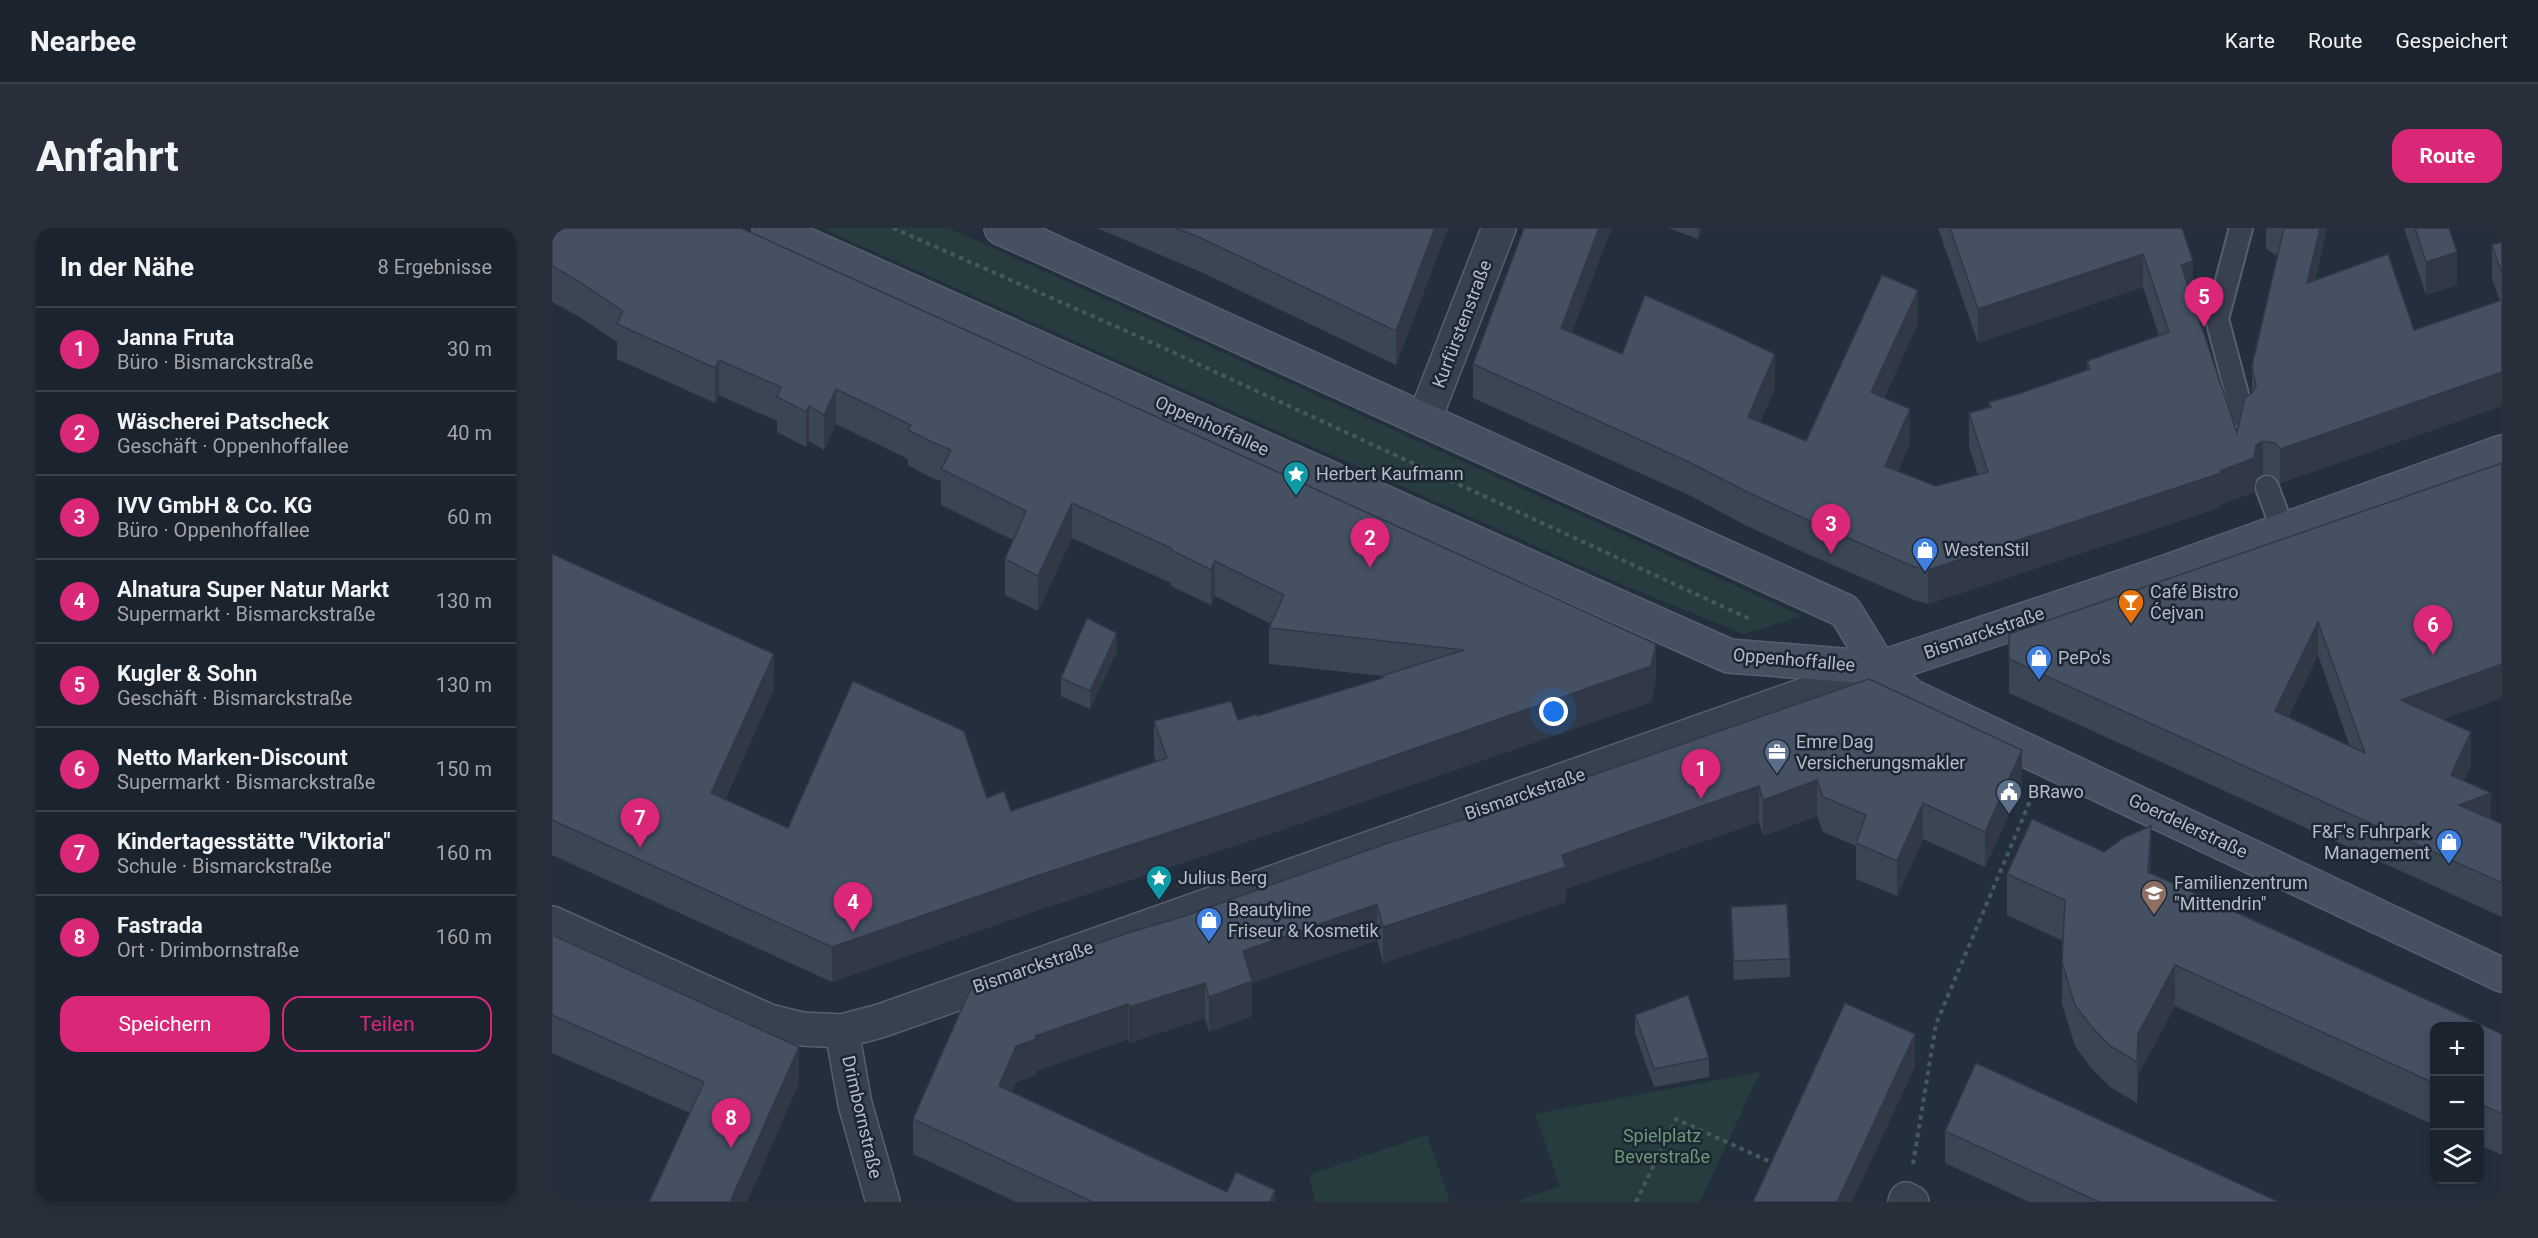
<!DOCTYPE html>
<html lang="de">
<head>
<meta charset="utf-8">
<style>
  body { margin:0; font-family:Roboto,sans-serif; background:#282f3a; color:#f1f3f6 }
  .controls { position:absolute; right:18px; bottom:18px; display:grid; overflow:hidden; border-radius:12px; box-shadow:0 3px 9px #0003 }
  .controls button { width:54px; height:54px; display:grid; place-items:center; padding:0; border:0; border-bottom:2px solid #39404a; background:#1b232e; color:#f1f3f6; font:30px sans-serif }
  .you { position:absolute; left:1002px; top:484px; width:21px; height:21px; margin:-15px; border:4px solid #fff; border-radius:50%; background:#1a73e8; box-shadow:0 0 0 9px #1a73e833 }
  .badge { display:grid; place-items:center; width:39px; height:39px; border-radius:50%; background:#db2777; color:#fff; font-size:20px; font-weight:700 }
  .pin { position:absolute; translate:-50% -50px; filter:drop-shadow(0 2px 3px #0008) }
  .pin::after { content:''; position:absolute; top:32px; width:21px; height:18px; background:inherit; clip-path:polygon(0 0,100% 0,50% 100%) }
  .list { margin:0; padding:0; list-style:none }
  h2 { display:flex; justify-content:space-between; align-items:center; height:78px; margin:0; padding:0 24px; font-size:26px }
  h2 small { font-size:20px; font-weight:400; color:#a0a4aa }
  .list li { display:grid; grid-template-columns:39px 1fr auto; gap:18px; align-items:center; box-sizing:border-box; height:84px; padding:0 24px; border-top:2px solid #39404a }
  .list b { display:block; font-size:22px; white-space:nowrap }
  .list p { margin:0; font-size:20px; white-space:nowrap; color:#a0a4aa }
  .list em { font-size:20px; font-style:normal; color:#a0a4aa }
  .actions { display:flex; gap:12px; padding:18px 24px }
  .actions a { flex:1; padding:14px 0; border:2px solid #db2777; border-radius:18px; text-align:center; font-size:21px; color:#db2777 }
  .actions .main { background:#db2777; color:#fff }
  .icon { flex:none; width:33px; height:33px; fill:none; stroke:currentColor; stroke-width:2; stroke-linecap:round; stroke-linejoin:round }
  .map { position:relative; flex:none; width:1950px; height:974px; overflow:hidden; border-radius:18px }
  header { display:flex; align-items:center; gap:36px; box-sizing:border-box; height:84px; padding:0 30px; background:#1b232e; border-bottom:2px solid #39404a }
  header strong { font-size:28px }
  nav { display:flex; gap:33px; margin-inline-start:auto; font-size:21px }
  .intro { display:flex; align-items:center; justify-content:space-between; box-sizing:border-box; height:144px; padding:0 36px }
  h1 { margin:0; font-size:42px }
  .button { padding:15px 27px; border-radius:18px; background:#db2777; color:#fff; font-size:21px; font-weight:700 }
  main { display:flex; gap:36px; padding:0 36px }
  aside { flex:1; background:#1b232e; border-radius:18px; box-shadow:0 3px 9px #0003 }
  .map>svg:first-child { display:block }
  .green { fill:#263c3f }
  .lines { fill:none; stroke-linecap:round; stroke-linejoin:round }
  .lane-casing { stroke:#565f6c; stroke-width:26 }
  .street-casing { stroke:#565f6c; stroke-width:36 }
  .secondary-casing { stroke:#565f6c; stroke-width:36 }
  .path { stroke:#44595c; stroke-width:4; stroke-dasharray:4.5 4.5; stroke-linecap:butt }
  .lane { stroke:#38414e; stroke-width:22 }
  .street { stroke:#38414e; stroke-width:33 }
  .secondary { stroke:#465061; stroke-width:33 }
  .wall { fill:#3b4654; fill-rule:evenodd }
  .shaded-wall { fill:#303945 }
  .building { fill:#455162; stroke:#303945; stroke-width:1.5; fill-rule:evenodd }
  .labels { text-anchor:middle; stroke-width:5; stroke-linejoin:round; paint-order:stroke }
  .street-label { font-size:18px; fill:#b4bcc9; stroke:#1d2633 }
  .poi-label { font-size:18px; fill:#b4bcc9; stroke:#1d2633; text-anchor:start }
  .park-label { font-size:18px; fill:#6b9a76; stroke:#1d2633 }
</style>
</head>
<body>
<header>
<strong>Nearbee</strong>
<nav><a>Karte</a><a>Route</a><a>Gespeichert</a></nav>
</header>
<div class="intro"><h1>Anfahrt</h1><a class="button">Route</a></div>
<main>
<aside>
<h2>In der Nähe<small>8 Ergebnisse</small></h2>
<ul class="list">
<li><span class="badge">1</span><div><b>Janna Fruta</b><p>Büro · Bismarckstraße</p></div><em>30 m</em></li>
<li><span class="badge">2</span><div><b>Wäscherei Patscheck</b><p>Geschäft · Oppenhoffallee</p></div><em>40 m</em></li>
<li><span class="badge">3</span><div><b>IVV GmbH &amp; Co. KG</b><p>Büro · Oppenhoffallee</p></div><em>60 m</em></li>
<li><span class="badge">4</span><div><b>Alnatura Super Natur Markt</b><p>Supermarkt · Bismarckstraße</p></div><em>130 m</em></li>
<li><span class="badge">5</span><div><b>Kugler &amp; Sohn</b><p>Geschäft · Bismarckstraße</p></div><em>130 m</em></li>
<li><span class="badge">6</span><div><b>Netto Marken-Discount</b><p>Supermarkt · Bismarckstraße</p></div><em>150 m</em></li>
<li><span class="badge">7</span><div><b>Kindertagesstätte &quot;Viktoria&quot;</b><p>Schule · Bismarckstraße</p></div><em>160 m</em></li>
<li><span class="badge">8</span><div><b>Fastrada</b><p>Ort · Drimbornstraße</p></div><em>160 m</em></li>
</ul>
<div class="actions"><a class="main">Speichern</a><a>Teilen</a></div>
</aside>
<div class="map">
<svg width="1950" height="974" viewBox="0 0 1950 974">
  <rect width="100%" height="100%" fill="#242f3e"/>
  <!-- green -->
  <g class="green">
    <path d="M 269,0 L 397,0 L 1250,388 L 1192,406 L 1076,359 Z"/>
    <path d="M 1208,844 L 1148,974 L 962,974 L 1008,958 L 983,886 Z"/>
    <path d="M 875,907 L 898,974 L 763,974 L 757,947 Z"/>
  </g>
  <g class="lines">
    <!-- lane casing -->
    <g class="lane-casing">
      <g id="lane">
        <path d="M 1689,0 L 1665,91 L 1691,189"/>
        <path d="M 1715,259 L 1731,302"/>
      </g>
    </g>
    <!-- street casing -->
    <g class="street-casing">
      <g id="street">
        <path d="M 872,192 L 947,0"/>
        <path d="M 0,695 L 217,793 L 250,801 L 290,803 L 328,793 L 1328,440"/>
        <path d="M 290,803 L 303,876 L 331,974"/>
        <path d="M 1353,974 L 1354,971 L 1360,974"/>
      </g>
    </g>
    <!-- secondary casing -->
    <g class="secondary-casing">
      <g id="secondary">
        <path d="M 217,0 L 1177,428 L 1328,440 L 1611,345 L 1950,224"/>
        <path d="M 449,0 L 1293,383 L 1328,440 L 1359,468 L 1950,747"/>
      </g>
    </g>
    <!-- path -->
    <g class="path">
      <path d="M 341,0 L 590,110 L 1200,392"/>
      <path d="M 1361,936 L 1384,796 L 1481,566"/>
      <path d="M 1084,974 L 1124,891 L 1223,936"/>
    </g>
    <!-- lane -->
    <use href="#lane" class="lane"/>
    <!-- street -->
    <use href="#street" class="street"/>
    <!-- secondary -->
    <use href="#secondary" class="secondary"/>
  </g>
  <!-- wall -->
  <g class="wall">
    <path d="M 0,0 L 1104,451 L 1099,474 L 712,608 L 481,684 L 280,754 L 0,627 L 0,326 L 222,461 L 173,571 L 236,600 L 435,570 L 459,583 L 604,534 L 602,528 L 602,493 L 686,492 L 705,488 L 829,450 L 829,448 L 830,448 L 717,436 L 717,400 L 719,396 L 663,368 L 659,377 L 619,358 L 619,355 L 520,310 L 486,383 L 453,367 L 453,331 L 461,312 L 389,277 L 389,253 L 380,250 L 356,237 L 356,231 L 284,196 L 272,222 L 257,213 L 254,219 L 225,204 L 225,193 L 167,167 L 163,175 L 65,131 L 65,114 L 26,88 L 0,74 Z"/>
    <path d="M 545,0 L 896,0 L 844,137 L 651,45 Z"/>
    <path d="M 972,0 L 1061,0 L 1058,4 L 1020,104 L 1070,126 L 1223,160 L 1208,194 L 1254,213 L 1366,95 L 1332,170 L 1358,215 L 1346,243 L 1384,258 L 1426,247 L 1417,219 L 1417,185 L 1437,180 L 1437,174 L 1469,165 L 1535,142 L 1535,133 L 1607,108 L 1591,59 L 1426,115 L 1386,0 L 1630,0 L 1641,67 L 1639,67 L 1685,205 L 1700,165 L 1700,138 L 1726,28 L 1714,21 L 1714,0 L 1775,0 L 1763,52 L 1862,102 L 1948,73 L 1940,51 L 1940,17 L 1950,14 L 1950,178 L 1728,255 L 1723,248 L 1711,246 L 1704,251 L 1702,264 L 1669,276 L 1669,279 L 1376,376 L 1362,372 L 1260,328 L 1193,297 L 1139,268 L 921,170 L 921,136 Z"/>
    <path d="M 1116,0 L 1150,0 L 1146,11 Z"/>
    <path d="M 1852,0 L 1897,0 L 1905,57 L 1874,67 Z"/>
    <path d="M 1950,235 L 1950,470 L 1891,491 L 1919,538 L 1912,553 L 1939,591 L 1950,596 L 1950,689 L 1457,465 L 1457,431 ZM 1766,427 L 1798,519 L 1736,490 Z"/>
    <path d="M 565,423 L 538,481 L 509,468 L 509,450 Z"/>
    <path d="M 1317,451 L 1470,558 L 1433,639 L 1371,611 L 1345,668 L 1304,651 L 1304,618 L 1271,604 L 1265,588 L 1211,608 L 1207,594 L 1014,661 L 1014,674 L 831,735 L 825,712 L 700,755 L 700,788 L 657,804 L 653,790 L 577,815 L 576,811 L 484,843 L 484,847 L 464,854 L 460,864 L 675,964 L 723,974 L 464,974 L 361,926 L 361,891 L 630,689 Z"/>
    <path d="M 1552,624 L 1599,639 L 1599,645 L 1950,806 L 1950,927 L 1928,917 L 1928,798 L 1882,798 L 1882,897 L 1623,778 L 1586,847 L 1585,875 L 1558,859 L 1539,840 L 1523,818 L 1510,776 L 1510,734 L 1511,713 L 1455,687 L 1455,646 Z"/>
    <path d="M 1179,679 L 1238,731 L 1238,749 L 1182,752 L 1179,697 Z"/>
    <path d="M 0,707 L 247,856 L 138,885 L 0,825 Z"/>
    <path d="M 1083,787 L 1157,830 L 1157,849 L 1102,859 L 1083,805 Z"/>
    <path d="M 1393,903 L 1727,974 L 1477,974 L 1393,935 Z"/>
  </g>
  <!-- shaded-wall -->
  <g class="shaded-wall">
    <path d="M 883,0 L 896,0 L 844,137 L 844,103 Z"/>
    <path d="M 1047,0 L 1061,0 L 1058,4 L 1009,133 L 1009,100 Z"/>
    <path d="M 1146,0 L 1150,0 L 1146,11 Z"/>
    <path d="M 1768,0 L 1775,0 L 1755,88 L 1755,55 Z"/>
    <path d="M 1905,24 L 1905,57 L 1874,67 L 1874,34 Z"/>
    <path d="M 1591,26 L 1591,59 L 1426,115 L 1426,81 Z"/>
    <path d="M 1641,33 L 1641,67 L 1629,70 L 1629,37 Z"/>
    <path d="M 1366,62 L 1366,95 L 1319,197 L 1319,164 Z"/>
    <path d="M 1223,126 L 1223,160 L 1196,222 L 1196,189 Z"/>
    <path d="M 167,132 L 167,167 L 163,175 L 163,140 Z"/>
    <path d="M 1950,144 L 1950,178 L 1728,255 L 1728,221 Z"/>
    <path d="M 284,161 L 284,196 L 272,222 L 272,187 Z"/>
    <path d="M 257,178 L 257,213 L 254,219 L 254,184 Z"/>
    <path d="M 1358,181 L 1358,215 L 1333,271 L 1333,238 Z"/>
    <path d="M 1711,213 L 1711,246 L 1704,251 L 1702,264 L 1669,276 L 1669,279 L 1376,376 L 1376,342 L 1668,243 Z"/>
    <path d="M 520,275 L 520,310 L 486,383 L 486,348 Z"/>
    <path d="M 663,333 L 663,368 L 659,377 L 659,342 Z"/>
    <path d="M 1766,394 L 1766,427 L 1723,517 L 1723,483 Z"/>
    <path d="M 565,405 L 565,423 L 538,481 L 538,463 Z"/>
    <path d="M 1104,416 L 1104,451 L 1099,474 L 712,608 L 481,684 L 280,754 L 280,719 Z"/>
    <path d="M 222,426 L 222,461 L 159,600 L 159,565 Z"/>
    <path d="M 1950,436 L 1950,470 L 1849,506 L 1849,472 Z"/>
    <path d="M 1919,504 L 1919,538 L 1899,581 L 1899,547 Z"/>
    <path d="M 1470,522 L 1470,558 L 1433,639 L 1433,604 Z"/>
    <path d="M 1265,552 L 1265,588 L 1211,608 L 1211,572 Z"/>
    <path d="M 1207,558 L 1207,594 L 1014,661 L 1014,674 L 831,735 L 831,699 L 1010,627 Z"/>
    <path d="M 1939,565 L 1939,599 L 1907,577 Z"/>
    <path d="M 1371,575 L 1371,611 L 1345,668 L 1345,633 Z"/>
    <path d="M 1599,598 L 1599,639 L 1596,685 L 1596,644 Z"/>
    <path d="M 825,676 L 825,712 L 700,755 L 700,788 L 657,804 L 657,769 L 691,723 Z"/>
    <path d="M 1623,737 L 1623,778 L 1586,847 L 1585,875 L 1585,834 L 1586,806 Z"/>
    <path d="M 653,755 L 653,790 L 577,815 L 577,779 Z"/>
    <path d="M 576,776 L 576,811 L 484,843 L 484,847 L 464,854 L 447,894 L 447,858 L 464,818 L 483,808 Z"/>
    <path d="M 1363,806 L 1363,839 L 1300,974 L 1285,974 Z"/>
    <path d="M 247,819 L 247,856 L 195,974 L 178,974 Z"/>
    <path d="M 723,962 L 723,974 L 718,974 Z"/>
  </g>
  <!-- building -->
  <g class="building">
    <path d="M 0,0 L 189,0 L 1104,416 L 1099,438 L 712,573 L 481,649 L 280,719 L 0,592 L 0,326 L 222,426 L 159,565 L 236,600 L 301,453 L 412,503 L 435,570 L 452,563 L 459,583 L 615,530 L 602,493 L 679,473 L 686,492 L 705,486 L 705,488 L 831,450 L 829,448 L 912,422 L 717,400 L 732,367 L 663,333 L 659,342 L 619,322 L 619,320 L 520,275 L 486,348 L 453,331 L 474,283 L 389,241 L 399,222 L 380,214 L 356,202 L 359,197 L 284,161 L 272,187 L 257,178 L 254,184 L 225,169 L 229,159 L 167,132 L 163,140 L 65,96 L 71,83 L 26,53 L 0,38 Z"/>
    <path d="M 624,0 L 883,0 L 844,103 L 651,11 Z"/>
    <path d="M 972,0 L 1047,0 L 1009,100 L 1070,126 L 1093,67 L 1174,103 L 1223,126 L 1196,189 L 1254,213 L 1330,47 L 1366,62 L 1319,164 L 1358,181 L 1333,238 L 1384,258 L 1436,244 L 1417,185 L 1439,179 L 1437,174 L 1469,165 L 1538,141 L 1535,133 L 1617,104 L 1591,26 L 1426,81 L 1398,0 L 1630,0 L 1641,33 L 1629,37 L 1685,205 L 1693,169 L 1700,165 L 1704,158 L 1700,138 L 1732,0 L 1768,0 L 1755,55 L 1836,26 L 1862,102 L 1950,72 L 1950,144 L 1728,221 L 1723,215 L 1711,213 L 1704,217 L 1702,230 L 1668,243 L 1669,245 L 1376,342 L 1362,339 L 1260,294 L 1193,263 L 1139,235 L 921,136 Z"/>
    <path d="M 1863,0 L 1897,0 L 1905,24 L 1874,34 Z"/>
    <path d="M 1950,14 L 1950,46 L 1940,17 Z"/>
    <path d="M 1950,235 L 1950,436 L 1849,472 L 1919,504 L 1899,547 L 1939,565 L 1907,577 L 1950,596 L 1950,655 L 1457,431 L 1457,406 ZM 1766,394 L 1813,525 L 1723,483 Z"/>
    <path d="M 535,390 L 565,405 L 538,463 L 509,450 Z"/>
    <path d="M 1317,451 L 1470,522 L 1433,604 L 1371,575 L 1345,633 L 1304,615 L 1314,587 L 1271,569 L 1265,552 L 1211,572 L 1207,558 L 1010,627 L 1014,639 L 831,699 L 825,676 L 691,723 L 700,753 L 657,769 L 653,755 L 577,779 L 576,776 L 483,808 L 484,811 L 464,818 L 447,858 L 675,964 L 684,944 L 723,962 L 718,974 L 541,974 L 361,891 L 418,762 L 572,706 L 630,689 L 833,616 L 932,585 Z"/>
    <path d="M 1480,591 L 1552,624 L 1571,610 L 1599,598 L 1596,644 L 1950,806 L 1950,886 L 1928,876 L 1928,798 L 1882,798 L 1882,855 L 1623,737 L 1586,806 L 1585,834 L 1558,818 L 1539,798 L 1523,777 L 1510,734 L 1513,672 L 1455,646 Z"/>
    <path d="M 1235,676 L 1238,731 L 1182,733 L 1179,679 Z"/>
    <path d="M 0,707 L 247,819 L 178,974 L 97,974 L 152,854 L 0,787 Z"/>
    <path d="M 1136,767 L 1157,830 L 1102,841 L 1083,787 Z"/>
    <path d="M 1293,775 L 1363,806 L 1285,974 L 1201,974 Z"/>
    <path d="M 1424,835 L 1727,974 L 1547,974 L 1393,903 Z"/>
  </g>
  <!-- icons -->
  <defs>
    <g id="sight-pin" transform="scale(1.35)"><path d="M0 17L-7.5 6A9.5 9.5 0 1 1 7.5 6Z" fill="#0f9aa8" stroke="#1d2633"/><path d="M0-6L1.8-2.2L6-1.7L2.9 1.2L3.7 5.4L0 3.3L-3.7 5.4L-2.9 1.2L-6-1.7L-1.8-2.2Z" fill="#fff"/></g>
    <g id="shop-pin" transform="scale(1.35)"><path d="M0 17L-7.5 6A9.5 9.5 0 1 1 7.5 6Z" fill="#3f7fe0" stroke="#1d2633"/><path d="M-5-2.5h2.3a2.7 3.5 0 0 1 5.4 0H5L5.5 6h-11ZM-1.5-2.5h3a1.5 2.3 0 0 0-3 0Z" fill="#fff"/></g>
    <g id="bar-pin" transform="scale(1.35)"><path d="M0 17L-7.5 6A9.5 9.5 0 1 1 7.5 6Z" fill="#e8710a" stroke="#1d2633"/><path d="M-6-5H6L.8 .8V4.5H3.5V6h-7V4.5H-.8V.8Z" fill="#fff"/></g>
    <g id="office-pin" transform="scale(1.35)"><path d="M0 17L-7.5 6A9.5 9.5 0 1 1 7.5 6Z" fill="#5c6f8a" stroke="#1d2633"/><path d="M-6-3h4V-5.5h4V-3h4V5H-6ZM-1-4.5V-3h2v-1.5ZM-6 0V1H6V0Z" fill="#fff"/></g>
    <g id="civic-pin" transform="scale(1.35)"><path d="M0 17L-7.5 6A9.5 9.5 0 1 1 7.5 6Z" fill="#5c6f8a" stroke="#1d2633"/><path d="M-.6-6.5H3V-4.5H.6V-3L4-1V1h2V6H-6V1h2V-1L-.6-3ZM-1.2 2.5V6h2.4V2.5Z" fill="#fff"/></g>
    <g id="school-pin" transform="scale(1.35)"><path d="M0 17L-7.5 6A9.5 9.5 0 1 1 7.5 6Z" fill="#8d6e63" stroke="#1d2633"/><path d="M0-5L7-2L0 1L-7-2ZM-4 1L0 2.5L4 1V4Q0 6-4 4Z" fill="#fff"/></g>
  </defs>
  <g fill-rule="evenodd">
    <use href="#sight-pin" x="744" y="246"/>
    <use href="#shop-pin" x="1373" y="322"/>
    <use href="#bar-pin" x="1579" y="374"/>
    <use href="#shop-pin" x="1487" y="430"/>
    <use href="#office-pin" x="1225" y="524"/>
    <use href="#civic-pin" x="1457" y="564"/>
    <use href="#shop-pin" x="1897" y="614"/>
    <use href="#sight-pin" x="607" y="650"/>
    <use href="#school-pin" x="1602" y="665"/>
    <use href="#shop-pin" x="657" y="692"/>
  </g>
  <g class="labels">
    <!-- street labels -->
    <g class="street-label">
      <text transform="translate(910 96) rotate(-69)" y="6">Kurfürstenstraße</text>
      <text transform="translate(660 198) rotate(24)" y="6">Oppenhoffallee</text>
      <text transform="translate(1432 405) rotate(-19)" y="6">Bismarckstraße</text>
      <text transform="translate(1242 432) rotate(5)" y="6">Oppenhoffallee</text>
      <text transform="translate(973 566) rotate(-19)" y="6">Bismarckstraße</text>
      <text transform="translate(1636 598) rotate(25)" y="6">Goerdelerstraße</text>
      <text transform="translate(481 739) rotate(-19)" y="6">Bismarckstraße</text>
      <text transform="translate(310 889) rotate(77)" y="6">Drimbornstraße</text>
    </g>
    <!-- poi labels -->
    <g class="poi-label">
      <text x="764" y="252">Herbert Kaufmann</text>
      <text x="1392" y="328">WestenStil</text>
      <text x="1598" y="370">Café Bistro<tspan x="1598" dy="21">Ćejvan</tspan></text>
      <text x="1506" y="436">PePo's</text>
      <text x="1244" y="520">Emre Dag<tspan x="1244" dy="21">Versicherungsmakler</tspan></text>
      <text x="1476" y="570">BRawo</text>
      <text x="1878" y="610" text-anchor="end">F&amp;F's Fuhrpark<tspan x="1878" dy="21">Management</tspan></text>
      <text x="626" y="656">Julius Berg</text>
      <text x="1622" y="661">Familienzentrum<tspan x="1622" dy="21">"Mittendrin"</tspan></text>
      <text x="676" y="688">Beautyline<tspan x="676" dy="21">Friseur &amp; Kosmetik</tspan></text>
    </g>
    <!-- park labels -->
    <g class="park-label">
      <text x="1110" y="914">Spielplatz<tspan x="1110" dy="21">Beverstraße</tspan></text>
    </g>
  </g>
</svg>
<div class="controls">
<button>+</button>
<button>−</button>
<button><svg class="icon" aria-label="layers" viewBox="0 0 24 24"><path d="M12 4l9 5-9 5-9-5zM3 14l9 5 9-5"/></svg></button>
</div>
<div class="you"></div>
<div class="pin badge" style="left:1149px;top:571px">1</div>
<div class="pin badge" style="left:818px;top:340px">2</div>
<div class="pin badge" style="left:1279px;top:326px">3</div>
<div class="pin badge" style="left:301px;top:704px">4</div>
<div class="pin badge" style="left:1652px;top:99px">5</div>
<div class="pin badge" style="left:1881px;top:427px">6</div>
<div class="pin badge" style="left:88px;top:620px">7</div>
<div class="pin badge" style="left:179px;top:920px">8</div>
</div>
</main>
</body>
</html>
